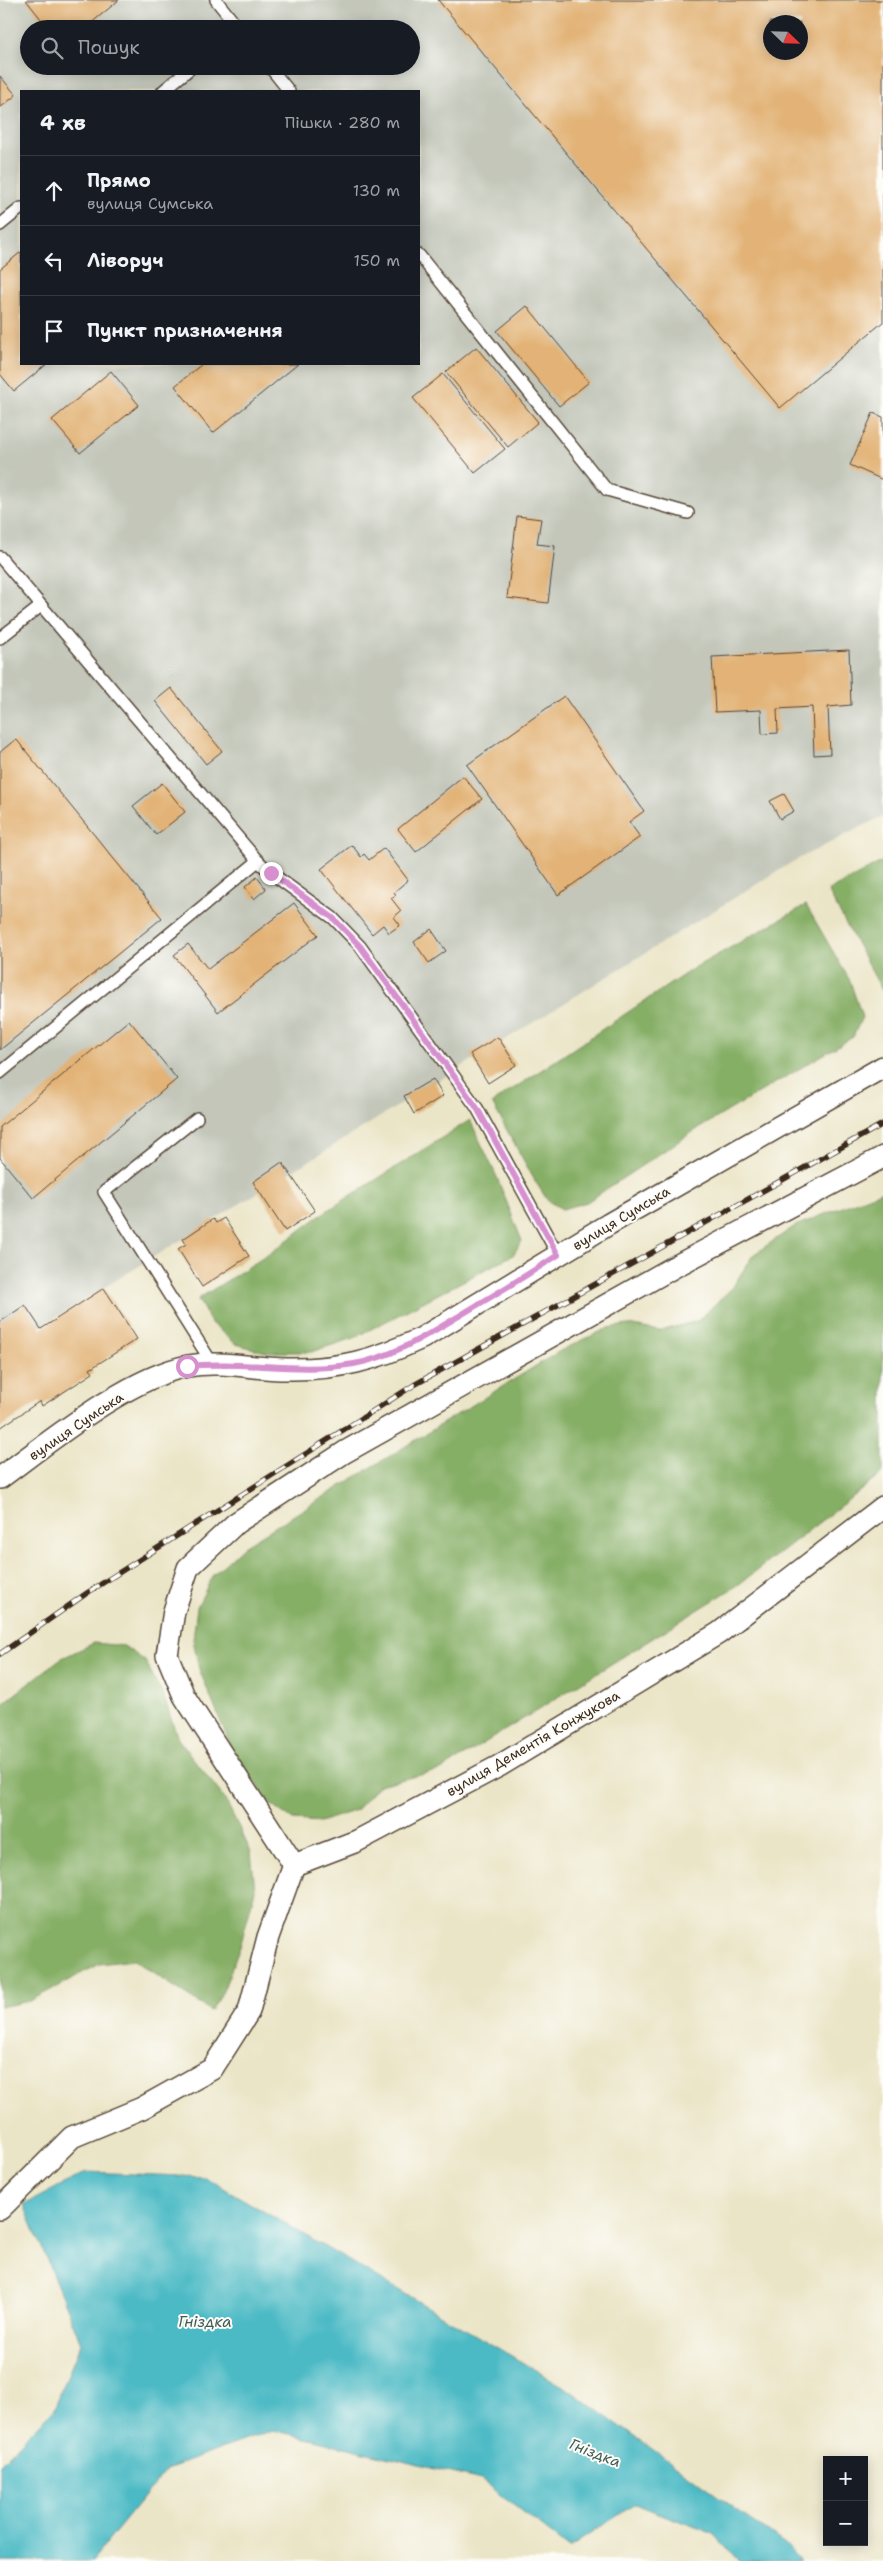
<!DOCTYPE html>
<html lang="uk">
<head>
<meta charset="utf-8">
<style>
  body { margin:0; font-family:"Shantell Sans",sans-serif; background:#20242c; color:#f1f3f6 }
  .controls { position:absolute; right:15px; bottom:15px; display:grid; overflow:hidden; border-radius:0px; box-shadow:0 2px 12px #0003 }
  .controls button { width:45px; height:45px; display:grid; place-items:center; padding:0; border:0; border-bottom:1px solid #363941; background:#171b24; color:#f1f3f6; font:25px sans-serif }
  .compass { position:absolute; left:763px; top:15px; width:45px; height:45px; border-radius:50%; background:#171b24; box-shadow:0 2px 12px #0003; rotate:113deg }
  .stop { position:absolute; width:15px; height:15px; margin:-11px; border:4px solid #d690ce; border-radius:50%; background:#fff }
  .stop.end { background:#d690ce; border-color:#fff; box-shadow:0 1px 5px #0008 }
  .list { margin:0; padding:0; list-style:none }
  h2 { display:flex; justify-content:space-between; align-items:center; height:65px; margin:0; padding:0 20px; font-size:21px }
  h2 small { font-size:16px; font-weight:400; color:#9ea1a6 }
  .list li { display:grid; grid-template-columns:32px 1fr auto; gap:15px; align-items:center; box-sizing:border-box; height:70px; padding:0 20px; border-top:1px solid #363941 }
  .list b { display:block; font-size:19px; white-space:nowrap }
  .list p { margin:0; font-size:16px; white-space:nowrap; color:#9ea1a6 }
  .list em { font-size:16px; font-style:normal; color:#9ea1a6 }
  .icon { flex:none; width:28px; height:28px; fill:none; stroke:currentColor; stroke-width:2; stroke-linecap:round; stroke-linejoin:round }
  .map { position:relative; flex:none; width:883px; height:2561px; overflow:hidden }
  .search { position:absolute; background:#171b24; box-shadow:0 2px 12px #0003; left:20px; top:20px; width:400px; height:55px; display:flex; align-items:center; gap:12px; box-sizing:border-box; padding:0 18px; border-radius:28px; color:#9ea1a6; font-size:19px }
  .panel { position:absolute; background:#171b24; box-shadow:0 2px 12px #0003; left:20px; top:90px; width:400px; height:275px; border-radius:0px }
  .map>svg:first-child { display:block }
  .industrial { fill:#c3c6b9; fill-rule:evenodd }
  .forest { fill:#86af66; stroke:#606c42 }
  .water { fill:#4cbac5; stroke:#447272 }
  .building { fill:#e2b276; fill-rule:evenodd }
  .lines { fill:none; stroke-linecap:round; stroke-linejoin:round }
  .service-casing { stroke:#554637; stroke-width:14 }
  .minor-casing { stroke:#554637; stroke-width:24 }
  .service { stroke:#fff; stroke-width:11 }
  .minor { stroke:#fff; stroke-width:21 }
  .rail-casing { stroke:#3b2a1e; stroke-width:5.5 }
  .rail { stroke:#fdfcf7; stroke-width:4; stroke-dasharray:11; stroke-linecap:butt }
  .route { stroke:#d690ce; stroke-width:6 }
  .labels { text-anchor:middle; stroke-width:4; stroke-linejoin:round; paint-order:stroke }
  .street-label { font-size:14px; fill:#3b2a1e; stroke:#fdfcf7 }
  .water-label { font-size:15px; font-style:italic; fill:#415c58; stroke:#fdfcf7 }
</style>
</head>
<body>
<div class="map">
<svg width="883" height="2561" viewBox="0 0 883 2561">
  <rect width="100%" height="100%" fill="#fdfcf7"/>
  <filter id="ink" filterUnits="userSpaceOnUse"><feTurbulence type="fractalNoise" baseFrequency=".02" numOctaves="2"/><feDisplacementMap in="SourceGraphic" scale="10" xChannelSelector="R" yChannelSelector="G"/><feConvolveMatrix kernelMatrix="1 2 1 2 8 2 1 2 1" color-interpolation-filters="sRGB"/></filter>
  <filter id="wash" filterUnits="userSpaceOnUse"><feTurbulence type="fractalNoise" baseFrequency=".0096" numOctaves="4" result="noise"/><feDisplacementMap in="SourceGraphic" scale="20" xChannelSelector="R" yChannelSelector="G"/><feGaussianBlur stdDeviation="1.12" result="paint"/><feColorMatrix in="noise" values="0 0 0 0 0 0 0 0 0 0 0 0 0 0 0 0 0 1.4 0 .05"/><feComposite in="paint" operator="in"/></filter>
  <g filter="url(#wash)">
    <rect width="100%" height="100%" fill="#ebe5c7"/>
    <!-- industrial -->
    <path class="industrial" d="M 0,0 L 883,0 L 883,816 L 794,861 L 0,1352 ZM 770,22 L 800,22 L 800,52 L 770,52 ZM 29,29 L 411,29 L 411,66 L 29,66 ZM 21,91 L 419,91 L 419,364 L 21,364 Z"/>
    <!-- forest -->
    <g class="forest">
      <path d="M 883,861 L 883,992 L 828,891 Z"/>
      <path d="M 806,905 L 850,981 L 862,1017 L 853,1037 L 691,1133 L 587,1202 L 562,1209 L 548,1201 L 535,1181 L 492,1103 L 694,968 Z"/>
      <path d="M 470,1120 L 496,1175 L 522,1241 L 513,1255 L 354,1338 L 311,1352 L 265,1352 L 236,1344 L 211,1323 L 198,1299 L 269,1254 L 322,1214 Z"/>
      <path d="M 883,1191 L 883,1473 L 738,1585 L 441,1770 L 379,1785 L 356,1810 L 320,1822 L 293,1820 L 269,1803 L 231,1747 L 199,1669 L 193,1640 L 197,1607 L 213,1575 L 244,1546 L 560,1351 L 608,1328 L 628,1325 L 660,1331 L 697,1321 L 732,1288 L 753,1255 L 795,1226 Z"/>
      <path d="M 94,1643 L 124,1646 L 145,1661 L 164,1697 L 178,1739 L 225,1799 L 251,1852 L 255,1890 L 240,1947 L 223,1991 L 211,2011 L 134,1960 L 99,1964 L 30,2001 L 0,2007 L 0,1706 L 60,1659 Z"/>
    </g>
    <!-- water -->
    <path class="water" d="M 86,2172 L 205,2177 L 568,2389 L 785,2544 L 800,2561 L 740,2561 L 714,2534 L 635,2504 L 569,2548 L 481,2480 L 273,2430 L 167,2469 L 92,2561 L 0,2561 L 0,2463 L 53,2411 L 81,2343 L 24,2205 Z"/>
    <g id="blocks">
      <!-- building -->
      <g class="building">
        <path d="M 26,0 L 119,0 L 84,29 L 49,29 Z"/>
        <path d="M 438,0 L 883,0 L 883,322 L 780,408 ZM 770,22 L 800,22 L 800,52 L 770,52 Z"/>
        <path d="M 0,76 L 16,95 L 0,108 Z"/>
        <path d="M 21,252 L 21,364 L 47,364 L 14,391 L 0,374 L 0,269 Z"/>
        <path d="M 527,306 L 589,382 L 559,406 L 497,331 Z"/>
        <path d="M 476,347 L 538,422 L 508,447 L 446,372 Z"/>
        <path d="M 202,364 L 298,364 L 213,433 L 175,386 Z"/>
        <path d="M 111,371 L 139,405 L 80,453 L 52,420 Z"/>
        <path d="M 443,374 L 505,449 L 475,473 L 413,398 Z"/>
        <path d="M 873,413 L 883,417 L 883,480 L 850,465 Z"/>
        <path d="M 517,516 L 541,519 L 537,544 L 555,546 L 548,603 L 507,598 Z"/>
        <path d="M 849,650 L 851,705 L 828,707 L 830,754 L 814,755 L 812,707 L 777,709 L 778,733 L 762,734 L 761,710 L 715,712 L 712,657 Z"/>
        <path d="M 171,688 L 222,751 L 206,764 L 155,701 Z"/>
        <path d="M 564,696 L 644,811 L 629,822 L 640,837 L 558,895 L 467,765 Z"/>
        <path d="M 16,739 L 162,918 L 0,1050 L 0,752 Z"/>
        <path d="M 463,776 L 482,799 L 416,852 L 398,829 Z"/>
        <path d="M 162,783 L 185,812 L 156,835 L 133,806 Z"/>
        <path d="M 784,794 L 794,811 L 780,819 L 770,801 Z"/>
        <path d="M 352,845 L 361,857 L 364,854 L 369,860 L 384,848 L 408,880 L 394,892 L 396,895 L 391,898 L 401,911 L 394,917 L 400,925 L 389,933 L 383,925 L 372,934 L 321,869 Z"/>
        <path d="M 257,877 L 266,889 L 254,899 L 245,887 Z"/>
        <path d="M 294,903 L 318,935 L 218,1012 L 174,955 L 188,944 L 208,969 Z"/>
        <path d="M 431,929 L 446,951 L 429,963 L 414,942 Z"/>
        <path d="M 129,1020 L 177,1079 L 33,1198 L 0,1158 L 0,1127 Z"/>
        <path d="M 498,1037 L 516,1065 L 488,1083 L 470,1054 Z"/>
        <path d="M 433,1079 L 443,1096 L 414,1114 L 404,1096 Z"/>
        <path d="M 282,1162 L 315,1211 L 285,1231 L 253,1182 Z"/>
        <path d="M 224,1218 L 249,1256 L 202,1287 L 178,1249 L 186,1244 L 183,1239 L 213,1219 L 216,1223 Z"/>
        <path d="M 104,1288 L 137,1339 L 90,1369 L 93,1373 L 42,1406 L 40,1401 L 0,1428 L 0,1322 L 25,1305 L 41,1329 Z"/>
      </g>
    </g>
  </g>
  <g filter="url(#ink)">
    <use href="#blocks" fill-opacity="0" stroke="#554637" stroke-width="1"/>
    <g class="lines">
      <!-- service casing -->
      <g class="service-casing">
        <g id="service">
          <path d="M 216,0 L 239,29"/>
          <path d="M 269,66 L 289,91"/>
          <path d="M 163,91 L 193,66"/>
          <path d="M 0,225 L 21,208"/>
          <path d="M 419,255 L 607,490 L 688,513"/>
          <path d="M 0,557 L 258,861 L 271,873 L 333,918 L 360,946 L 477,1108 L 558,1255"/>
          <path d="M 0,638 L 41,606"/>
          <path d="M 0,1073 L 258,861"/>
          <path d="M 197,1118 L 104,1192 L 212,1363"/>
        </g>
      </g>
      <!-- minor casing -->
      <g class="minor-casing">
        <g id="minor">
          <path d="M 0,1478 C 49,1442 129,1377 188,1366 C 221,1360 254,1369 287,1369 C 339,1370 375,1360 422,1338 L 609,1224 L 883,1067"/>
          <path d="M 294,1865 L 184,1696 L 167,1655 L 174,1611 L 188,1568 L 236,1523 L 345,1452 L 674,1267 L 883,1157"/>
          <path d="M 294,1865 L 357,1841 L 499,1766 L 719,1633 L 883,1507"/>
          <path d="M 0,2209 L 72,2137 L 142,2108 L 212,2069 L 249,2011 L 268,1937 L 294,1865"/>
        </g>
      </g>
      <!-- service -->
      <use href="#service" class="service"/>
      <!-- minor -->
      <use href="#minor" class="minor"/>
      <!-- rail casing -->
      <g class="rail-casing">
        <path id="rail" d="M 0,1654 L 87,1593 L 414,1385 L 883,1124"/>
      </g>
      <!-- rail -->
      <use href="#rail" class="rail"/>
    </g>
  </g>
  <g class="lines" filter="url(#ink)">
    <!-- route -->
    <path class="route" d="M 187,1366 C 243,1360 298,1374 354,1364 C 394,1357 430,1333 464,1313 C 496,1294 527,1275 558,1255 L 477,1108 L 360,946 L 333,918 L 271,873"/>
  </g>
  <g class="labels">
    <!-- street labels -->
    <g class="street-label">
      <text transform="translate(621 1218) rotate(-31)" y="5">вулиця Сумська</text>
      <text transform="translate(76 1426) rotate(-34)" y="5">вулиця Сумська</text>
      <text transform="translate(533 1743) rotate(-30)" y="5">вулиця Дементія Конжукова</text>
    </g>
    <!-- water labels -->
    <g class="water-label">
      <text x="205" y="2327">Гніздка</text>
      <text transform="translate(595 2453) rotate(21)" y="5">Гніздка</text>
    </g>
  </g>
</svg>
<div class="controls">
<button>+</button>
<button>−</button>
</div>
<svg class="compass" viewBox="-18 -18 36 36"><path d="M0-13l5 13h-10z" fill="#e53935"/><path d="M0 13l5-13h-10z" fill="#9ea1a6"/></svg>
<div class="stop" style="left:187px;top:1366px"></div>
<div class="stop end" style="left:271px;top:873px"></div>
<div class="search"><svg class="icon" aria-label="search" viewBox="0 0 24 24"><circle cx="10" cy="10" r="6"/><path d="M15 15l6 6"/></svg>Пошук</div>
<section class="panel">
<h2>4 хв<small>Пішки · 280 m</small></h2>
<ul class="list">
<li><svg class="icon" aria-label="ahead" viewBox="0 0 24 24"><path d="M12 20V5M6 11l6-6 6 6"/></svg><div><b>Прямо</b><p>вулиця Сумська</p></div><em>130 m</em></li>
<li><svg class="icon" aria-label="left" viewBox="0 0 24 24"><path d="M17 20v-9H6M10 6l-5 5 5 5"/></svg><div><b>Ліворуч</b></div><em>150 m</em></li>
<li><svg class="icon" aria-label="arrive" viewBox="0 0 24 24"><path d="M6 21V4h12l-3 4 3 4H6"/></svg><div><b>Пункт призначення</b></div></li>
</ul>
</section>
</div>
</body>
</html>
